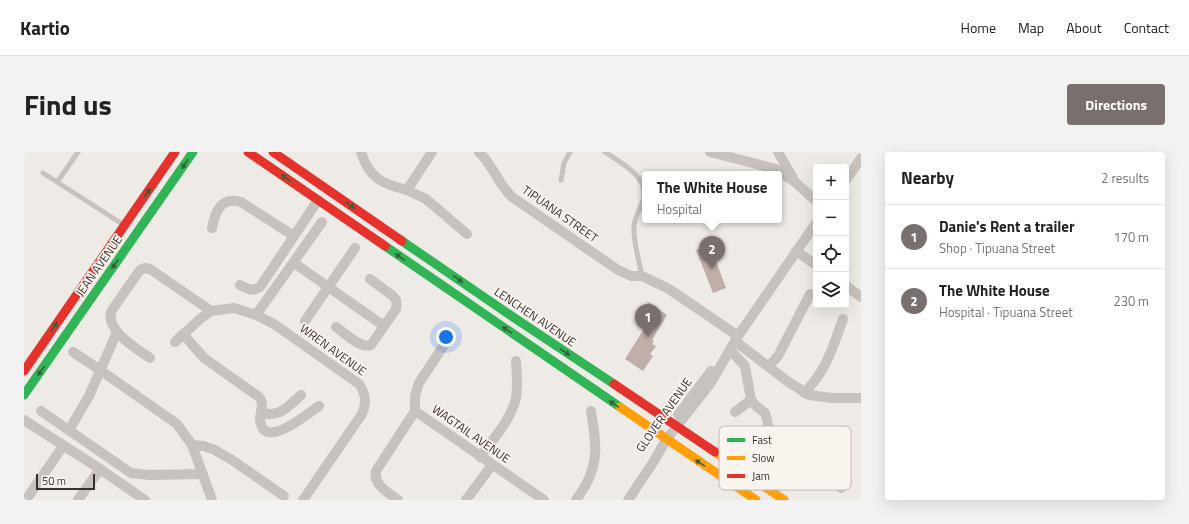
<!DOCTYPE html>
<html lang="en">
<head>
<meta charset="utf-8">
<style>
  body { margin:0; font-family:"Titillium Web",sans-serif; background:#f2f2f2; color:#222 }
  .controls { position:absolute; right:12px; top:12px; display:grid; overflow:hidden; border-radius:4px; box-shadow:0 4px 16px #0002 }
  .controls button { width:36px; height:36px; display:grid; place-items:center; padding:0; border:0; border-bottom:1px solid #e0e0e0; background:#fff; color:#222; font:20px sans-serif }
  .scale { position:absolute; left:12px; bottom:10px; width:59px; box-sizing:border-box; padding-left:4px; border:2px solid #3a2f2c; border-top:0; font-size:11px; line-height:14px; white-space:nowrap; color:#3a2f2c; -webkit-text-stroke:3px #faf4ef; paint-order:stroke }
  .you { position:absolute; left:422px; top:185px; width:14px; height:14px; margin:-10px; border:3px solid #fff; border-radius:50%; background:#1a73e8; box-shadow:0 0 0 6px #1a73e833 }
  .badge { display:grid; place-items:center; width:26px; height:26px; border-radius:50%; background:#79706d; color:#fff; font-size:13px; font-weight:700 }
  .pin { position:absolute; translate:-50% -33px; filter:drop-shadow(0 1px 2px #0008) }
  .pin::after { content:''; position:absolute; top:21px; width:14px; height:12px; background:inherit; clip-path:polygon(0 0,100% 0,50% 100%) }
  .popup { position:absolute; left:618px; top:19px; width:140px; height:52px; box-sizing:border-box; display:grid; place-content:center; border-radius:4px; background:#fff; filter:drop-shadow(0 1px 3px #0005); font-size:13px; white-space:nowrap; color:#767676 }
  .popup b { font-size:15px; color:#222 }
  .popup::after { content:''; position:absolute; left:50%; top:100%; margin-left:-8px; border:8px solid transparent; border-top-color:#fff }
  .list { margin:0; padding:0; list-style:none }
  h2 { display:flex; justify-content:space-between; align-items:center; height:52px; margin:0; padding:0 16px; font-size:17px }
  h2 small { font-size:13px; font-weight:400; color:#767676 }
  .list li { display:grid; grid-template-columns:26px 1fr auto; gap:12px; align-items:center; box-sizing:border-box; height:64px; padding:0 16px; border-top:1px solid #e0e0e0 }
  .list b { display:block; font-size:15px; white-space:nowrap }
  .list p { margin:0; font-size:13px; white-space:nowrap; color:#767676 }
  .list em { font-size:13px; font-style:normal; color:#767676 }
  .icon { flex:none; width:22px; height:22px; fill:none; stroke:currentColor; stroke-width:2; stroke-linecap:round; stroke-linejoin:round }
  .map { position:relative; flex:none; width:837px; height:348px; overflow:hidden; border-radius:4px }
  header { display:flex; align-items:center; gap:24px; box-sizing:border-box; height:56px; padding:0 20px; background:#fff; border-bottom:1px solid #e0e0e0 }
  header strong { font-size:19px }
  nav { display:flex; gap:22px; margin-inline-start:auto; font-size:14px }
  .intro { display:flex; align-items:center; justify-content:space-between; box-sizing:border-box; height:96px; padding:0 24px }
  h1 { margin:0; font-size:28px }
  .button { padding:10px 18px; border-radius:4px; background:#79706d; color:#fff; font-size:14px; font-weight:700 }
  main { display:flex; gap:24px; padding:0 24px }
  aside { flex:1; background:#fff; border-radius:4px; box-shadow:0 4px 16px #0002 }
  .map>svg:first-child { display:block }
  .building { fill:#c0aea9 }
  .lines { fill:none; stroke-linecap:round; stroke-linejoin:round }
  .lane { stroke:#c8c2bf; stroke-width:5 }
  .street { stroke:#c8c2bf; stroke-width:10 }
  .fast { stroke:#30b455; stroke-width:9 }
  .slow { stroke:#ff9f0a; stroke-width:9 }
  .jam { stroke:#e5322d; stroke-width:9 }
  .oneway { fill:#365e3a }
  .labels { text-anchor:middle; stroke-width:3.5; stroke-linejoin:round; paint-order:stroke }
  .street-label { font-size:12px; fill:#3a2f2c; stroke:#faf4ef }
  .key { fill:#faf4ef; stroke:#c0b9b4; stroke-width:1 }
  .key-label { font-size:11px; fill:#3a2f2c }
</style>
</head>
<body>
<header>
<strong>Kartio</strong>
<nav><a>Home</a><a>Map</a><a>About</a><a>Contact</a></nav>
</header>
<div class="intro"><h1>Find us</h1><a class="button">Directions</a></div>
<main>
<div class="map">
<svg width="837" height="348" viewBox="0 0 837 348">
  <rect width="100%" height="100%" fill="#eeeae6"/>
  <!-- building -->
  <g class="building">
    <path d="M 686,93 L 702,136 L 689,141 L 672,98 Z"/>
    <path d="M 624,150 L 643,163 L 628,188 L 630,189 L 628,192 L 632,194 L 626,202 L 629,204 L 619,219 L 601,207 L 620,177 L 618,175 L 625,163 L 619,159 Z"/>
  </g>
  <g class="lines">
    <!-- lane -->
    <g class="lane">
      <path d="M 581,0 C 597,11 625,24 619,48 C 616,57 611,65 610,74 C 609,90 615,108 618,124"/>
      <path d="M 19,21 L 100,73"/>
      <path d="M 537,28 L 540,11 L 546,0"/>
      <path d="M 34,29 L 54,0"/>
    </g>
    <!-- street -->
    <g class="street">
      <path d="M 337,0 C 345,26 358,32 383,38"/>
      <path d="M 408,0 L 383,38 L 402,47 L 443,82"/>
      <path d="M 455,0 C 469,13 474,32 488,45 L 594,118 L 607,124 L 618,124 L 645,137 L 714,184"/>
      <path d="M 686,0 L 752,17 L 771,30 L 792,49"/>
      <path d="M 754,0 L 769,26"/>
      <path d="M 822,28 L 837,6"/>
      <path d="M 188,76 C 191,60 197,44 217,50 L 270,84"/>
      <path d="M 772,99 L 792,113"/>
      <path d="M 270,111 L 360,174"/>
      <path d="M 216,133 C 224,137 228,140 236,135 L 294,48"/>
      <path d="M 822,134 L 837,145"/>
      <path d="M 232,163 L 298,70"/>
      <path d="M 281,169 L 331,96"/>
      <path d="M 312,175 C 321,181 336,197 347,193 L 372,157 C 373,151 373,148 369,144 L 346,127"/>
      <path d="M 159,182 L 180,206 L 235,245 C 241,252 236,259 236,267 C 238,301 284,261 295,254"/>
      <path d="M 711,189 L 763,229 L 785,243 L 808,246 L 837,246"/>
      <path d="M 151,190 L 176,167 L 187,159 L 210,156 L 232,163 L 250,172 L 335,232 C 342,242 343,251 338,262 L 279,348"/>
      <path d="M 707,199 L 721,214 L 727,248 L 732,254 L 741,261 C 747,274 741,290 754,301 C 770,314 813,291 818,317 C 819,323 817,330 817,336"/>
      <path d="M 49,200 L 76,218 L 153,272 L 168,293 L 188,348"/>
      <path d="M 126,206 C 113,197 79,177 88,158 L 116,118 L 121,116 L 126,117 L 187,159"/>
      <path d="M 745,214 L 754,204 L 786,142"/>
      <path d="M 780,241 C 803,218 808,197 819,167"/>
      <path d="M 17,259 L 107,321 L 126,323 L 179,322"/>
      <path d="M 391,259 L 520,348"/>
      <path d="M 391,259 L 391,244 L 395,231 L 426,184"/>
      <path d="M 711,260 L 727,248"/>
      <path d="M 237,261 C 257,265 262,256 277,243"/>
      <path d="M 654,263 L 687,219"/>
      <path d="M 0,268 L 76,317 L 121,348"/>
      <path d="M 45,278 L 65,244 L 93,180"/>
      <path d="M 168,293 L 179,294 L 189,297 L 208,308 L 260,344"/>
      <path d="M 456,305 C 469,287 487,268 492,246 C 494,234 493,222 492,209"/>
      <path d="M 2,348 L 39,294"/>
      <path d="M 54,348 L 76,317"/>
      <path d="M 374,348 C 365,341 349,333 352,319 L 391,259"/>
      <path d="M 442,348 L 468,313"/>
      <path d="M 552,348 C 576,316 573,297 567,259"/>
      <path d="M 604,348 L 630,309 L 642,288 L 686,232 L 714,184 L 792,71"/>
    </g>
    <!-- fast -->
    <g class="fast">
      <path d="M 378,89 L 489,165 L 590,232"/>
      <path d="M 361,94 L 596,255"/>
      <path d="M 0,243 L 169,0"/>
    </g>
    <!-- slow -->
    <g class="slow">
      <path d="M 596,255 L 732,348"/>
      <path d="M 691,300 L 760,348"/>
    </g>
    <!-- jam -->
    <g class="jam">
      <path d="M 224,0 L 361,94"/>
      <path d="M 249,0 L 378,89"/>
      <path d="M 0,219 L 151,0"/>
      <path d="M 590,232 L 691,300"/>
    </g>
  </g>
  <!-- one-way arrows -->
  <defs><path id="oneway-solid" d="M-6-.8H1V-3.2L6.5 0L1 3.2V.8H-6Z"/></defs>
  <g class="oneway">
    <use href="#oneway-solid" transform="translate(161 12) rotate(125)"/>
    <use href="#oneway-solid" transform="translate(262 26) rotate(-145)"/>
    <use href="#oneway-solid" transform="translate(123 41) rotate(-55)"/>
    <use href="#oneway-solid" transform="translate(326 53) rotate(35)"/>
    <use href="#oneway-solid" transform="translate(376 105) rotate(-145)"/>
    <use href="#oneway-solid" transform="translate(91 112) rotate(125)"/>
    <use href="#oneway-solid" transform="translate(434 127) rotate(35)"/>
    <use href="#oneway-solid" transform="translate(30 175) rotate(-56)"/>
    <use href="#oneway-solid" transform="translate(483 178) rotate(-145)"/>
    <use href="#oneway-solid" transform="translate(541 200) rotate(34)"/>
    <use href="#oneway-solid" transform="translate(17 219) rotate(125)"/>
    <use href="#oneway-solid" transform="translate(590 252) rotate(-145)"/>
    <use href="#oneway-solid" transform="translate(676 311) rotate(-146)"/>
  </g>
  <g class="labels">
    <!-- street labels -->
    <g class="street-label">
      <text transform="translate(536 62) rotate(35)" y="4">TIPUANA STREET</text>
      <text transform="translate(75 114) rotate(-55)" y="4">JEAN AVENUE</text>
      <text transform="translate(511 165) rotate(34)" y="4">LENCHEN AVENUE</text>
      <text transform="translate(309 198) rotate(36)" y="4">WREN AVENUE</text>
      <text transform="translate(640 263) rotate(-55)" y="4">GLOVER AVENUE</text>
      <text transform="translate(447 282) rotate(35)" y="4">WAGTAIL AVENUE</text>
    </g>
  </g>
  <!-- legend -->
  <rect x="695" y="274" width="132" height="64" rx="6" class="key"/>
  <rect x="703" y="286" width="18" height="4" fill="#30b455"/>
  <rect x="703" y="304" width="18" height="4" fill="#ff9f0a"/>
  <rect x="703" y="322" width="18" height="4" fill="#e5322d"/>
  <g class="key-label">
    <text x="728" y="292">Fast</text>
    <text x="728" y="310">Slow</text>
    <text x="728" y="328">Jam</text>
  </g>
</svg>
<div class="controls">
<button>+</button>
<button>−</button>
<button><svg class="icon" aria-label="locate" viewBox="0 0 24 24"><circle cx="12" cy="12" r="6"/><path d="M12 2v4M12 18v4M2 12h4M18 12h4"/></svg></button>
<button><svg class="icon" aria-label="layers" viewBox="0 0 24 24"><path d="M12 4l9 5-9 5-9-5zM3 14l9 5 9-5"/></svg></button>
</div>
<div class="scale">50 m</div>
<div class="you"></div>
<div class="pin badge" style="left:624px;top:185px">1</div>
<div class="pin badge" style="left:688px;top:117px">2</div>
<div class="popup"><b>The White House</b>Hospital</div>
</div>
<aside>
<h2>Nearby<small>2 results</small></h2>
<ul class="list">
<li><span class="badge">1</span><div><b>Danie's Rent a trailer</b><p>Shop · Tipuana Street</p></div><em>170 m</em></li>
<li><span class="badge">2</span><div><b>The White House</b><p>Hospital · Tipuana Street</p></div><em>230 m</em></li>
</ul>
</aside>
</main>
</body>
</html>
